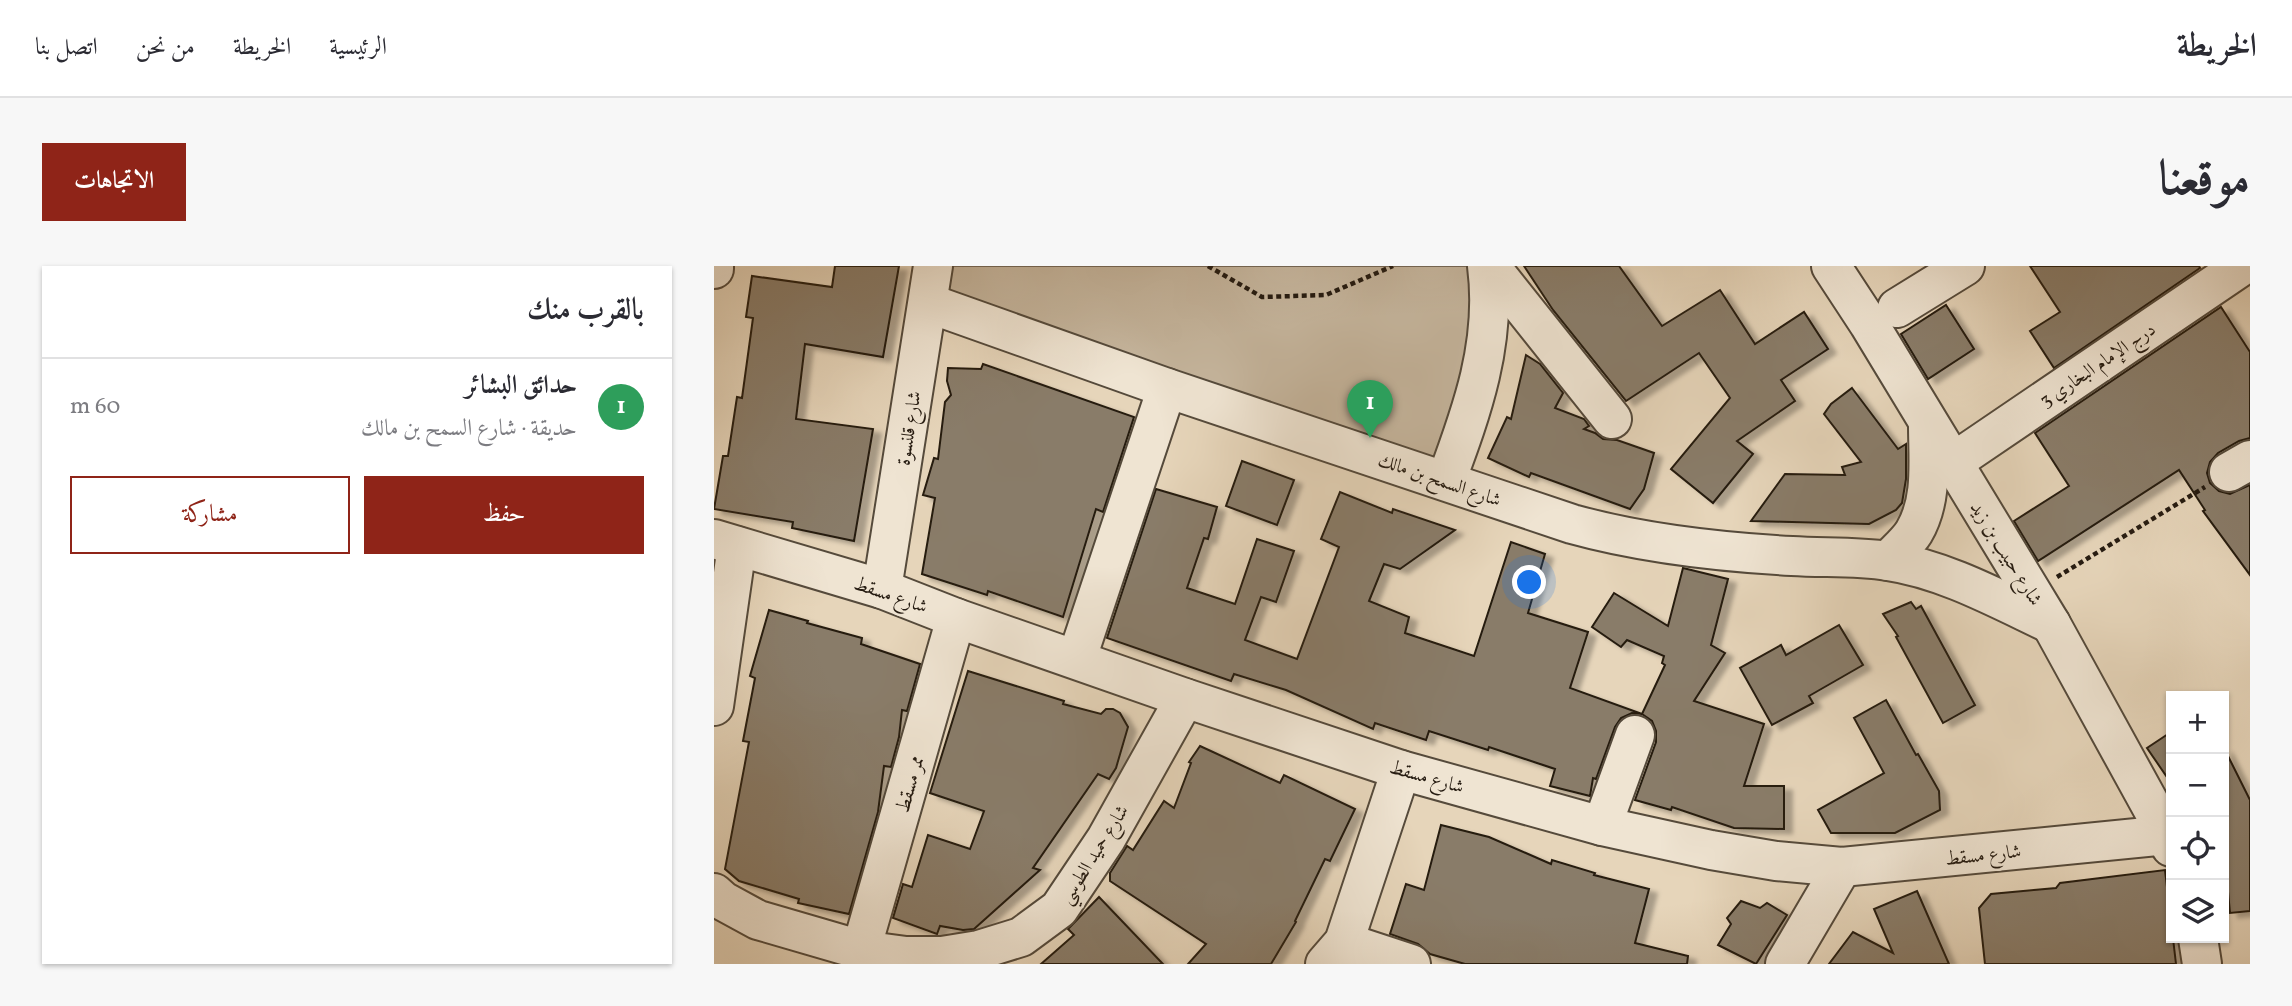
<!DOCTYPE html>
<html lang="ar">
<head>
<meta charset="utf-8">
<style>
  body { margin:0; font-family:Vollkorn,Amiri,serif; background:#f7f7f7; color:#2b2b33; direction:rtl }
  .controls { position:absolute; right:21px; bottom:21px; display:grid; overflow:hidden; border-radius:0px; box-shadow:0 2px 5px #0004 }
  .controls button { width:63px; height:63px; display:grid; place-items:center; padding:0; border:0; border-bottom:2px solid #e1e1e2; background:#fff; color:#2b2b33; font:35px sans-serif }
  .you { position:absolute; left:816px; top:317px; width:24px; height:24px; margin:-18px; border:5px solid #fff; border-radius:50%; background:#1a73e8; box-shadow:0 0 0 10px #1a73e833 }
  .badge { display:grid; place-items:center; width:46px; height:46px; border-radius:50%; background:#8f2418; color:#fff; font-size:23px; font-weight:700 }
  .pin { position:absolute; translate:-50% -58px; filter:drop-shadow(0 2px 4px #0008) }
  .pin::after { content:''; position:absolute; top:37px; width:24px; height:21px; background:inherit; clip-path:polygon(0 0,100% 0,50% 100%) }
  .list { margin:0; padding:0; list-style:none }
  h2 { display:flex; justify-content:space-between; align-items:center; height:91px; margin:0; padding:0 28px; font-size:30px }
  h2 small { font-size:23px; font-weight:400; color:#7c7c81 }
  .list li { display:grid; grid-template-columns:46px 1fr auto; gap:21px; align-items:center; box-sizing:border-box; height:98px; padding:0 28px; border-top:2px solid #e1e1e2 }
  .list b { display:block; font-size:26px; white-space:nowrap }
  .list p { margin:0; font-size:23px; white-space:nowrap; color:#7c7c81 }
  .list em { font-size:23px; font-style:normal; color:#7c7c81 }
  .actions { display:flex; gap:14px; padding:21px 28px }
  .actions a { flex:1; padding:16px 0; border:2px solid #8f2418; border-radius:0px; text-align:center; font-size:24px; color:#8f2418 }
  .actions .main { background:#8f2418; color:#fff }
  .icon { flex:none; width:38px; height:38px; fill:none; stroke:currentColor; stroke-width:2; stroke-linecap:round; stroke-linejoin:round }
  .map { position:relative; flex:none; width:1536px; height:698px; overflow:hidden; direction:ltr; border-radius:0px }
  header { display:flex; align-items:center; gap:42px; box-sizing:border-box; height:98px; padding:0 35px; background:#fff; border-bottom:2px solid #e1e1e2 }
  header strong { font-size:33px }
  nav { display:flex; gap:38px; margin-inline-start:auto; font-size:24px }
  .intro { display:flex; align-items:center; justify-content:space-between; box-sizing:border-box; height:168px; padding:0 42px }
  h1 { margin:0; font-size:49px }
  .button { padding:18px 32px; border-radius:0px; background:#8f2418; color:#fff; font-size:24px; font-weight:700 }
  main { display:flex; gap:42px; padding:0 42px }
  aside { flex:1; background:#fff; border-radius:0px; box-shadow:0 2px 5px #0004 }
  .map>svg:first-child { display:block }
  .green { fill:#c5b59d; stroke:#756857; stroke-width:2 }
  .building { fill:#897c69; stroke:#251b11; stroke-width:2; filter:url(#shadow) }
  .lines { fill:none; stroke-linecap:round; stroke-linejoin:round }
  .minor-casing { stroke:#554a3b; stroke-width:42 }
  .path { stroke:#251b11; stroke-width:4.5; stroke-dasharray:5 3.5; stroke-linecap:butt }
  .minor { stroke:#efe4d2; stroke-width:38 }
  .labels { text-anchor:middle; stroke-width:5; stroke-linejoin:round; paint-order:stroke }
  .street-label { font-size:19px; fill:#251b11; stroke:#efe4d2 }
</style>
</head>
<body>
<header>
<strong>الخريطة</strong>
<nav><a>الرئيسية</a><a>الخريطة</a><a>من نحن</a><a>اتصل بنا</a></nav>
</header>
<div class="intro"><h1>موقعنا</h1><a class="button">الاتجاهات</a></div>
<main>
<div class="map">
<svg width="1536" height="698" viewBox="0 0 1536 698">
  <defs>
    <filter id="shadow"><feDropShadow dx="8" dy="4.5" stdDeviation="2" flood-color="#0004"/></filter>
  </defs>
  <rect width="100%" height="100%" fill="#e6d5ba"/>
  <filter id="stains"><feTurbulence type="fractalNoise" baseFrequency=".00286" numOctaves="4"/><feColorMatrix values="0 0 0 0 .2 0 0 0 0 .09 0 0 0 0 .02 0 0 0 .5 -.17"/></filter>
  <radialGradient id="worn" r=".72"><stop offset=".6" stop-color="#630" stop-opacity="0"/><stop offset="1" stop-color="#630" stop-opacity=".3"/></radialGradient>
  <!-- green -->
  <path class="green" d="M 216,0 L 771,0 L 737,234 L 210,50 Z"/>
  <!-- building -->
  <g class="building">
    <path d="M 121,0 L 185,0 L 169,91 L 91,78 L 82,153 L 159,163 L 140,275 L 78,262 L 79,256 L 0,243 L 9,190 L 14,190 L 23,131 L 28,132 L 39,52 L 32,51 L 38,10 L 118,21 Z"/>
    <path d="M 810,0 L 905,0 L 948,60 L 1006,24 L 1041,78 L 1090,46 L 1114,83 L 1067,114 L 1081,135 L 1023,175 L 1039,188 L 999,237 L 957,203 L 1016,132 L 985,87 L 912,135 L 839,44 Z"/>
    <path d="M 1316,0 L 1485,0 L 1486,2 L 1340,102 L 1316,65 L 1346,46 Z"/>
    <path d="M 1232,39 L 1260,83 L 1214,113 L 1187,68 Z"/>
    <path d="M 1507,41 L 1536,86 L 1536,172 L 1525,175 L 1504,187 L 1496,196 L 1493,207 L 1496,217 L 1505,225 L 1516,228 L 1536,219 L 1536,309 L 1489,245 L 1491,244 L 1465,204 L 1324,295 L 1300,255 L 1355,220 L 1321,167 Z"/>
    <path d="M 812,89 L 826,98 L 849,127 L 841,142 L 870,153 L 875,160 L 870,163 L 881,167 L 889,173 L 903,174 L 940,187 L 930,223 L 916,243 L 817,207 L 815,211 L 774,192 L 793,151 L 797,153 Z"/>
    <path d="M 269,98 L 420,151 L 389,246 L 382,243 L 349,351 L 274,325 L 273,329 L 208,308 L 221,232 L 209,229 L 220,192 L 224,193 L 231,136 L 237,129 L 233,115 L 234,102 L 267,103 Z"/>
    <path d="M 1138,122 L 1184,183 L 1192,178 L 1192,213 L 1188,237 L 1182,244 L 1155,258 L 1037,255 L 1071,208 L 1131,209 L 1128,201 L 1147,196 L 1110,148 L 1117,138 Z"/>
    <path d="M 528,195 L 580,214 L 563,259 L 512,240 Z"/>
    <path d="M 442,223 L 503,241 L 494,273 L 490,272 L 473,322 L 521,338 L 543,273 L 580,285 L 562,336 L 547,331 L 531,374 L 583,393 L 625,281 L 607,273 L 626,226 L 678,247 L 679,243 L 741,264 L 686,303 L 670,298 L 655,335 L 695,351 L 691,367 L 760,390 L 797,276 L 831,288 L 814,347 L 874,366 L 856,422 L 928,448 L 918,447 L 907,452 L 901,461 L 882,513 L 879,512 L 876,530 L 836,520 L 841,503 L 775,481 L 774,484 L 715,465 L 712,474 L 661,457 L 659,463 L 572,424 L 520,408 L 517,415 L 393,372 Z"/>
    <path d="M 969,302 L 1014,313 L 997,379 L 1011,387 L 980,435 L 1050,458 L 1030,520 L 1070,520 L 1070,563 L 1020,562 L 958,541 L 957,544 L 921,534 L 942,476 L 942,465 L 938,455 L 928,448 L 951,399 L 948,397 L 950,390 L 913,374 L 907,381 L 878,361 L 900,327 L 954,360 Z"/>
    <path d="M 1197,336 L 1202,343 L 1207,340 L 1261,439 L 1229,457 L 1182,371 L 1184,370 L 1169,348 Z"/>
    <path d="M 55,344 L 94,355 L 93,357 L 148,372 L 147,378 L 206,398 L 193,445 L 188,444 L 185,471 L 177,501 L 170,500 L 164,546 L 135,648 L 84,637 L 85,633 L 25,615 L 11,603 L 35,476 L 29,475 L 41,412 L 36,410 Z"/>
    <path d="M 1125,359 L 1149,399 L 1095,430 L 1099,437 L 1058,459 L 1026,402 L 1067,379 L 1072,389 Z"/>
    <path d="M 254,405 L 350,435 L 349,438 L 387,448 L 392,443 L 399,443 L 406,447 L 414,461 L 402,502 L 395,513 L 384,508 L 319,602 L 326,604 L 260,663 L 249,664 L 226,660 L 223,668 L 179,652 L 189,618 L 198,621 L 214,569 L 256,583 L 270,545 L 216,527 Z"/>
    <path d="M 1172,434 L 1202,489 L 1204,488 L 1225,525 L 1226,544 L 1181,567 L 1117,567 L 1104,544 L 1170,507 L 1140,452 Z"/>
    <path d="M 1457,466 L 1457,517 L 1433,482 Z"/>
    <path d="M 486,480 L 566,517 L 570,509 L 641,543 L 616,595 L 611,593 L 581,655 L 582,656 L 557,698 L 474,698 L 492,678 L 396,615 L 396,607 L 413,580 L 419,584 L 450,535 L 460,542 L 477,497 L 475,496 Z"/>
    <path d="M 1510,482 L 1536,534 L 1536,645 L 1516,647 L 1510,583 Z"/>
    <path d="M 727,559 L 775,571 L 837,598 L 838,594 L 881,607 L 880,609 L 935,623 L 921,677 L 974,690 L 973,698 L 751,698 L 716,688 L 704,678 L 676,668 L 692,618 L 710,624 Z"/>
    <path d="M 1451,604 L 1462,698 L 1271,698 L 1265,642 L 1277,628 L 1342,622 L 1346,617 Z"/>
    <path d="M 1203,625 L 1235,698 L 1115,698 L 1139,666 L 1179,687 L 1160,643 Z"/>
    <path d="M 385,631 L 449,698 L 327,698 L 360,669 L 354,663 Z"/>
    <path d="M 1027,635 L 1046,642 L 1053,637 L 1073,649 L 1042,698 L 1004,679 L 1017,658 L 1013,652 Z"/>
  </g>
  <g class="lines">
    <!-- minor casing -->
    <g class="minor-casing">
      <g id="minor">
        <path d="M 776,0 L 898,153"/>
        <path d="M 1117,0 L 1155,58 L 1337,358 L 1453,569 L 1457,581"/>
        <path d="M 0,3 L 0,0"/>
        <path d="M 214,37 L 453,122 L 858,258 C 930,278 1004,286 1078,290 C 1110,292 1143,290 1174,295 C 1230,303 1286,334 1337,358"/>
        <path d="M 1183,42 L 1251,0"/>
        <path d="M 1238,197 L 1528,0"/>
        <path d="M 1515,206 L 1536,194"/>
        <path d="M 732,215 C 758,145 783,76 773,0"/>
        <path d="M 0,273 L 168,323 L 242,352 L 471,432 L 687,504 L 888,560 L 997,584 L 1062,595 L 1128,601 L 1453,569"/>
        <path d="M 1174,295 C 1182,286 1194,276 1200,266 C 1219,234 1214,195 1214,159"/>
        <path d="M 168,323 L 219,0"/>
        <path d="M 363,392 L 453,122"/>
        <path d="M 0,440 L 23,280"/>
        <path d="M 888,560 L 921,469"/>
        <path d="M 0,627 L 9,635 L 44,654 L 147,684 L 192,690 L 228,690 L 265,684 L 307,671 L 345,643 L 392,573 L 471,432"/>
        <path d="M 1484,672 L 1488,698"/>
        <path d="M 630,676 L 697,698"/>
        <path d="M 147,684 L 242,352"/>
        <path d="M 611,698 L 630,676 L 687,504"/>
        <path d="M 1071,698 L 1128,601"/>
      </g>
    </g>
    <!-- path -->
    <g class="path">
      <path d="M 494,0 L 548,31 L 612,29 L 679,0"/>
      <path d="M 1343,311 L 1491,221"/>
    </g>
    <!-- minor -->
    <use href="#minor" class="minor"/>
  </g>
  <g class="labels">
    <!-- street labels -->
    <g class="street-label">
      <text transform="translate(1383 98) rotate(-34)" y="7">درج الإمام البخاري 3</text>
      <text transform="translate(194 162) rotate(-81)" y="7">شارع قلنسوة</text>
      <text transform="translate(726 213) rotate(19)" y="7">شارع السمح بن مالك</text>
      <text transform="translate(1293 287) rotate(58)" y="7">شارع حبيب بن زيد</text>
      <text transform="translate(177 328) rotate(19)" y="7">شارع مسقط</text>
      <text transform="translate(713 510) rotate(16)" y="7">شارع مسقط</text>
      <text transform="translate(195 518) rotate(-74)" y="7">ممر مسقط</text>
      <text transform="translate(379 588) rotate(-58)" y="7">شارع حميد الطوسي</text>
      <text transform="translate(1269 588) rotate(-6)" y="7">شارع مسقط</text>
    </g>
  </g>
  <rect width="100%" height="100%" filter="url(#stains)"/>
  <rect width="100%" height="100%" fill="url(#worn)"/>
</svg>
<div class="controls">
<button>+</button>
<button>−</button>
<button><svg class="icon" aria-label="locate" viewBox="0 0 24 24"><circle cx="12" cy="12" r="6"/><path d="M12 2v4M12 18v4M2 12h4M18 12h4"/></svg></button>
<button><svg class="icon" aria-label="layers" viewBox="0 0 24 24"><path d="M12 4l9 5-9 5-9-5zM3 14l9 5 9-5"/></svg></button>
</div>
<div class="you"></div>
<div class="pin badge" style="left:656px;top:172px;background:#2e9e5b">1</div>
</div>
<aside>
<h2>بالقرب منك<small></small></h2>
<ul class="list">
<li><span class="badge" style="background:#2e9e5b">1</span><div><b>حدائق البشائر</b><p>حديقة · شارع السمح بن مالك</p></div><em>60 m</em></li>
</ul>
<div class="actions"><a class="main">حفظ</a><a>مشاركة</a></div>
</aside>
</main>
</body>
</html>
